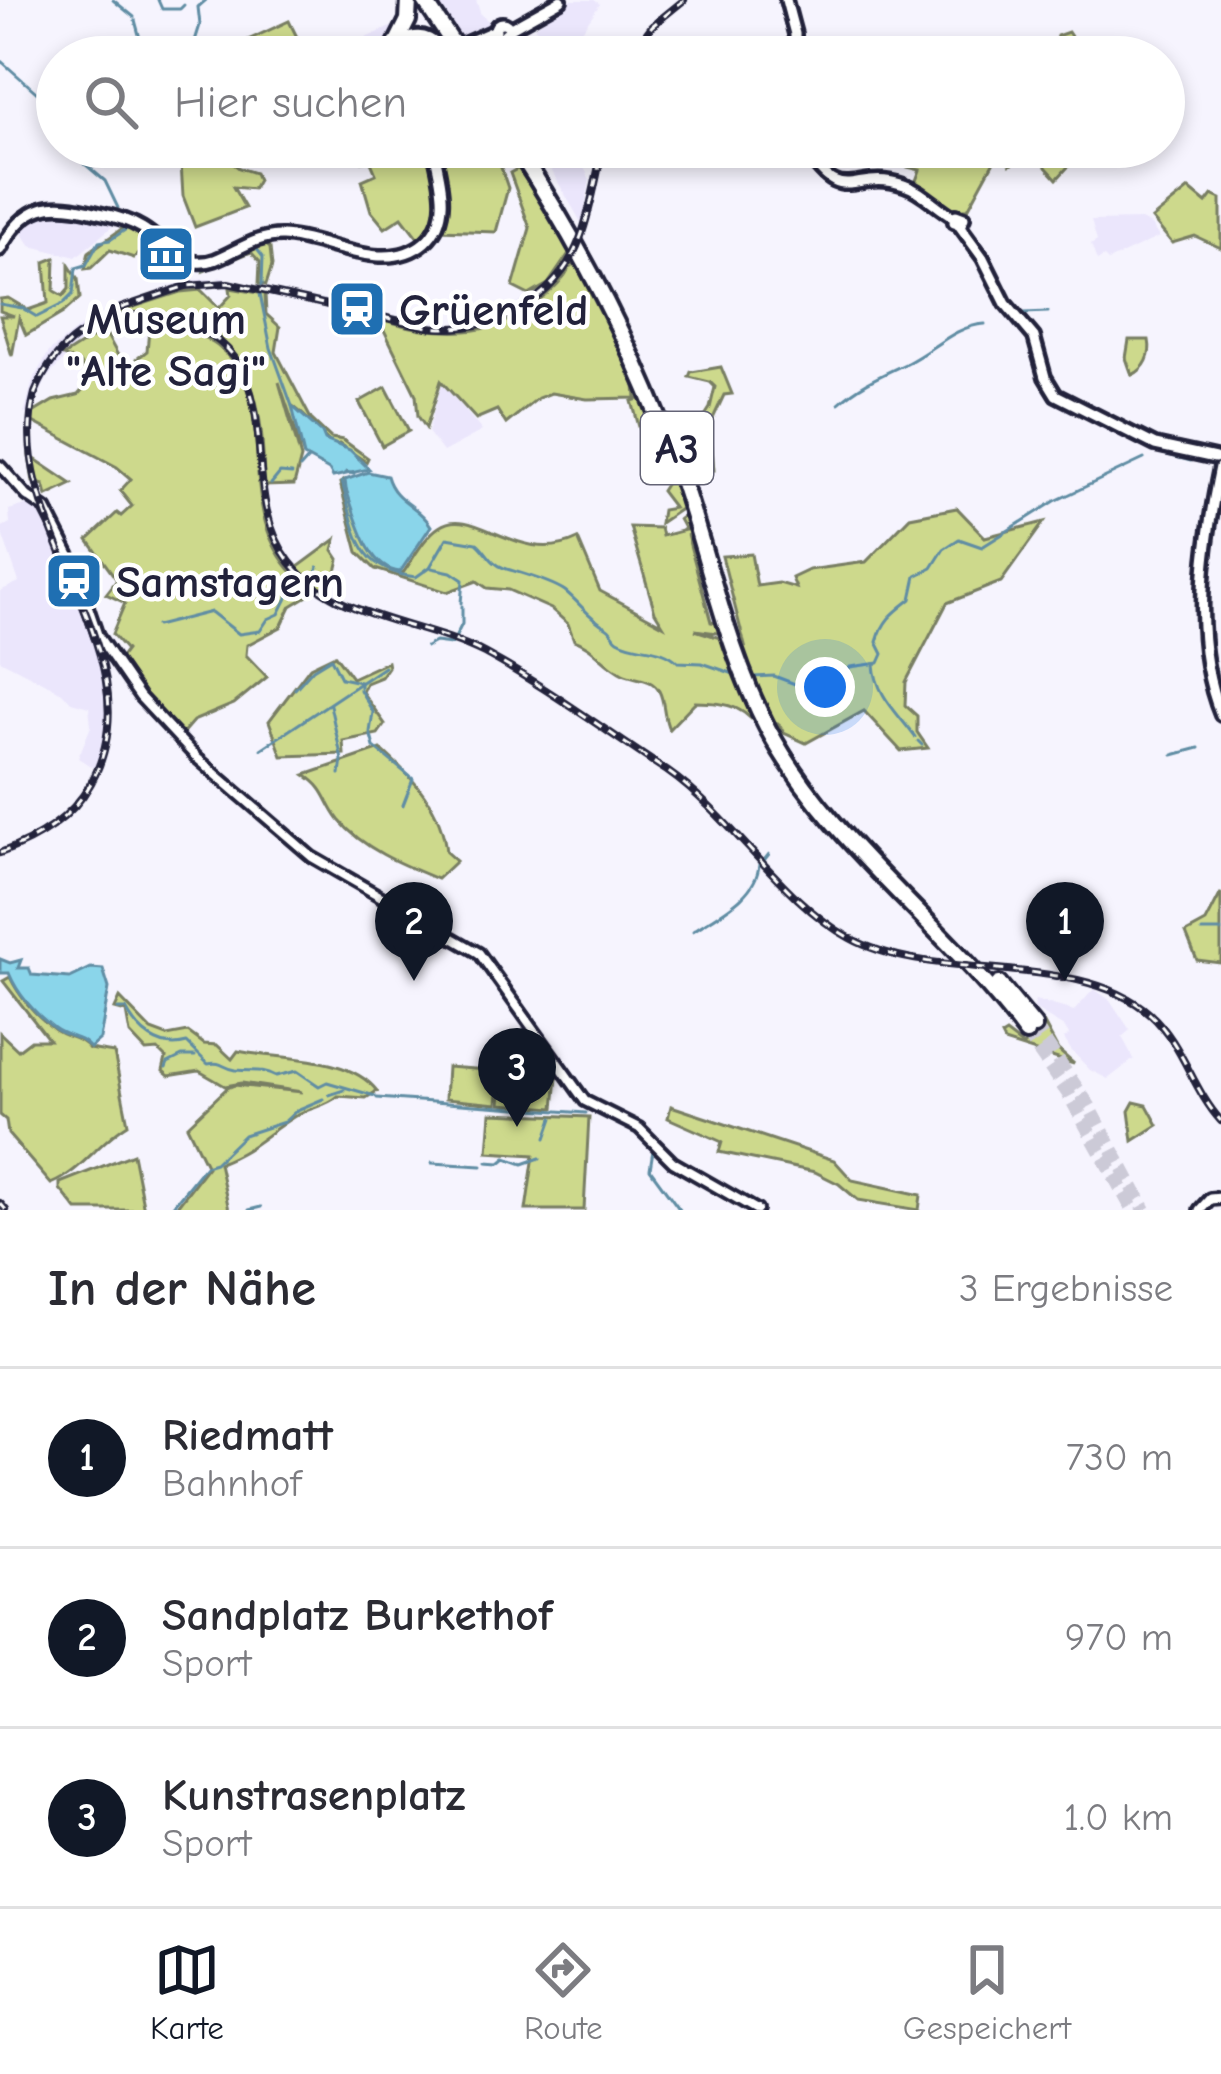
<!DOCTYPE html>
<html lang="de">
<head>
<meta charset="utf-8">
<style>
  body { margin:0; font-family:"Comic Neue",sans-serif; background:#f7f7f7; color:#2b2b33 }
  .you { position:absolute; left:825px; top:687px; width:42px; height:42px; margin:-30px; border:9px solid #fff; border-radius:50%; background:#1a73e8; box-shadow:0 0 0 18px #1a73e833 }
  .badge { display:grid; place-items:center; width:78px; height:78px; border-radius:50%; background:#111827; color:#fff; font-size:39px; font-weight:700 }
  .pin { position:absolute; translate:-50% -99px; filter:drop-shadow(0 3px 6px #0008) }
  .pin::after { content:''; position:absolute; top:63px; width:42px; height:36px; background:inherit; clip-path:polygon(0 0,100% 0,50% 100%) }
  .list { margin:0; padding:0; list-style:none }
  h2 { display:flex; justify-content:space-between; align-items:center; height:156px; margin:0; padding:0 48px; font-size:51px }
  h2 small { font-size:39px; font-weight:400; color:#7c7c81 }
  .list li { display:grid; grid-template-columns:78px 1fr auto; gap:36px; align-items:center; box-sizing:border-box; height:180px; padding:0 48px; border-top:3px solid #e1e1e2 }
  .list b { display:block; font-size:45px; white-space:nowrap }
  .list p { margin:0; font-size:39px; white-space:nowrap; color:#7c7c81 }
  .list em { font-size:39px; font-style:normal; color:#7c7c81 }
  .icon { flex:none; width:66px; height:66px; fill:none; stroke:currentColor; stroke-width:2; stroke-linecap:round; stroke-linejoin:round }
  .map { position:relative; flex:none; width:1221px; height:1210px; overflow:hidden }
  .search { position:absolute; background:#fff; box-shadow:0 6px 18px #0003; left:36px; right:36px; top:36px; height:132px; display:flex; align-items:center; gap:30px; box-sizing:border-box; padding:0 42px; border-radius:66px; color:#7c7c81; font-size:45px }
  .sheet { height:696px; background:#fff }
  nav { display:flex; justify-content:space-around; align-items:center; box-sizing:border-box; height:168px; border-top:3px solid #e1e1e2; background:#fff; font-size:33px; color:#7c7c81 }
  nav a { display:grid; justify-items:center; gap:6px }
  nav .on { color:#111827 }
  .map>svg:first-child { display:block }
  .built { fill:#ebe6fc }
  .green { fill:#cdd98c; stroke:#787e64; stroke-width:3 }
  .water { fill:#8ad5ea; stroke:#608da4; stroke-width:3 }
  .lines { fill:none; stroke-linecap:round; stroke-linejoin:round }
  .stream { stroke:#608da4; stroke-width:3 }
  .motorway-tunnel { stroke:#cccad7; stroke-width:14; stroke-dasharray:14 7; stroke-linecap:butt }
  .tertiary-casing { stroke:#22223b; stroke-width:16 }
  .secondary-casing { stroke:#22223b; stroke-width:18 }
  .motorway-casing { stroke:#22223b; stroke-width:22 }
  .tertiary { stroke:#fff; stroke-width:8 }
  .secondary { stroke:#fff; stroke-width:9 }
  .motorway { stroke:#fff; stroke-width:14 }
  .rail-casing { stroke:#22223b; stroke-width:8 }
  .rail { stroke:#fff; stroke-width:3; stroke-dasharray:9; stroke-linecap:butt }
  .secondary-bridge-casing { stroke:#22223b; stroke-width:18; stroke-linecap:butt }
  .secondary-bridge { stroke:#fff; stroke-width:9 }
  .labels { text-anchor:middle; stroke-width:9; stroke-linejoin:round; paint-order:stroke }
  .shield { fill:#fff; stroke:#646476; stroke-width:3 }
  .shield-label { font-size:42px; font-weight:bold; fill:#22223b }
  .poi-label { font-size:45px; font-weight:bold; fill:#22223b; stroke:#fff; text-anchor:start }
</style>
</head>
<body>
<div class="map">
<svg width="1221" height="1210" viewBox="0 0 1221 1210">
  <rect width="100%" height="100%" fill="#f6f4fe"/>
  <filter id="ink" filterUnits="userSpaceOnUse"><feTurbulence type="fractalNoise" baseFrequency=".00833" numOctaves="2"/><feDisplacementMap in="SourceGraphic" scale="24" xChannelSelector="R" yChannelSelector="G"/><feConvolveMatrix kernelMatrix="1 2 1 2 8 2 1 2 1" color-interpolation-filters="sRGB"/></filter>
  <g filter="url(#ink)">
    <!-- built -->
    <g class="built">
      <path d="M 437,0 L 476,0 L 481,15 L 491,23 L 461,37 Z"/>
      <path d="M 569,0 L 594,0 L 600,4 L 567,52 L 534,27 Z"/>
      <path d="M 395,25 L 387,57 L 358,57 L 352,44 Z"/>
      <path d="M 538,147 L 581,161 L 590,180 L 582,224 Z"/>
      <path d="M 64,208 L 112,220 L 114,225 L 76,257 L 31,246 L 18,226 L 45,210 Z"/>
      <path d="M 1141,220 L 1151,225 L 1159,237 L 1108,261 L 1104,257 L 1097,261 L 1091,245 L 1097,241 L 1091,221 Z"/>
      <path d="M 572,249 L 575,255 L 561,283 L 521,316 L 470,333 L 385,320 L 382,326 L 373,317 L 224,287 L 218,277 L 424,324 L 466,324 L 502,314 L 548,284 Z"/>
      <path d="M 210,279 L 219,284 L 175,291 L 109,315 L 111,318 L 147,313 L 147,318 L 116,321 L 86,335 L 47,378 L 31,413 L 24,414 L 33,380 L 49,352 L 94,316 L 189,280 Z"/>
      <path d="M 442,382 L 482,431 L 443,452 L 428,432 Z"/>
      <path d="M 32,503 L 42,508 L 61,556 L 68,560 L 78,582 L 105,677 L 110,728 L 100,772 L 78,758 L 91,726 L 89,707 L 71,702 L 62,692 L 0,660 L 0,591 L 19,582 L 0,528 L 10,523 L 9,510 Z"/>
      <path d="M 1094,989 L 1110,1000 L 1130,1030 L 1122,1037 L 1134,1059 L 1108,1079 L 1090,1070 L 1071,1050 L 1064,1039 L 1069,1035 L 1064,1027 L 1034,1009 L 1035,1000 L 1074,1011 Z"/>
    </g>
    <!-- green -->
    <g class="green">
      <path d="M 289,21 L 307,57 L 254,57 L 246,41 Z"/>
      <path d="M 1068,32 L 1072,38 L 1062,42 L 1067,51 L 1109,36 L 1112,45 L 1105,41 L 1068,55 L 1066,51 L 1056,57 L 1029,57 L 1026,51 L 1055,43 L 1057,36 Z"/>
      <path d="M 180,147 L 211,147 L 239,168 L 255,173 L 258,180 L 253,189 L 233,187 L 245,208 L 195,227 L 183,196 Z"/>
      <path d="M 351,147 L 428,150 C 437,184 447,213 421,242 L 402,217 L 385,228 L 371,211 L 362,180 L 376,174 L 370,160 L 362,161 Z"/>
      <path d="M 437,147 L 494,147 L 508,188 L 496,232 L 439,230 L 447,197 Z"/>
      <path d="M 500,147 L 506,147 C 561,225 604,309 645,395 L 639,397 L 635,385 L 636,398 L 587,399 L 551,393 L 538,398 L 506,424 L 497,410 L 476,419 L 441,381 L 426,428 L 418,416 L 416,395 L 382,326 L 384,320 C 440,337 493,339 539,301 C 553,289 563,281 571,265 L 575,265 L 568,255 L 548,284 L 529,295 L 513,287 L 530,228 L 510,173 L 517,169 Z"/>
      <path d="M 900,147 L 1013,147 L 1023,159 L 1010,165 L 999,152 L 968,209 L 949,209 L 914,186 L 920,170 L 908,167 L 909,160 L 898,157 Z"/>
      <path d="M 1059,147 L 1086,147 L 1057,179 L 1046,167 L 1044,156 L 1053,155 Z"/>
      <path d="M 1189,189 L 1206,203 L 1212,195 L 1221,199 L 1221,248 L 1195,236 L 1172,243 L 1152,219 Z"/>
      <path d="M 127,225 L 162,247 L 157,252 L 146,246 L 134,258 L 110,250 L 91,268 L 85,269 L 89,252 Z"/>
      <path d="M 254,243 L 264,243 L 270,248 L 272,266 L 266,285 L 259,284 L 260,262 L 251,252 L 204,271 L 206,265 Z"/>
      <path d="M 55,258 L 54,291 L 63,296 L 69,289 L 69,265 L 78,279 L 80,298 L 63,313 L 26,335 L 19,318 L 12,356 L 0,316 L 14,316 L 0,311 L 0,299 L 8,298 L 28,310 L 48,303 L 45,262 Z"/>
      <path d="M 230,288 L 265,294 L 266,314 L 280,327 L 276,352 L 311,419 L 331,438 L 343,440 L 368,458 L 366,462 L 339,444 L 334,446 C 319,434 311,420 294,407 L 304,456 L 279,382 L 301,458 L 294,485 L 264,486 C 263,415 258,336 173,316 C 151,311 127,318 109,315 L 180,292 L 201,290 L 219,308 L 231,295 Z"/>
      <path d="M 150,319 C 323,351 207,499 302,582 L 298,567 L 336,539 L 333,550 L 339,559 L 334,580 L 291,606 L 281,627 L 247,645 L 246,655 L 267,677 L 234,704 L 193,721 L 180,736 L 144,698 L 120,658 L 126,650 L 112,634 L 125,603 L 106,594 L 117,580 L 88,540 L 117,513 L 121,516 L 132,506 L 120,491 L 131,479 L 117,467 L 31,421 L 33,413 L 53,401 L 78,395 L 91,380 L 79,363 L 63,356 L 104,330 L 125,368 L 147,351 Z"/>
      <path d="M 1129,340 L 1149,340 C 1152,355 1146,369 1132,375 L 1126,358 Z"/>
      <path d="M 721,367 L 732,394 L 724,395 L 710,425 L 714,470 L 702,470 L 685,458 L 687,451 L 707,463 L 706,451 L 698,452 L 694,433 L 710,408 L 715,387 L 710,382 L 689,377 L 691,372 Z"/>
      <path d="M 386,387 L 409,431 L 382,446 L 359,402 Z"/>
      <path d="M 646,397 L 697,548 L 687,534 L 711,622 L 721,624 L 724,634 L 695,630 L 745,646 L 722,556 L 751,554 L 757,586 L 779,583 L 796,588 L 792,578 L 809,570 L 866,562 L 910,517 L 957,508 L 985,537 L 1044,522 L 1001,582 L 947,603 L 906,682 L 905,705 L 917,716 L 917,732 L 928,748 L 901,751 L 864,711 L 806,743 L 784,733 L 778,723 L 761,719 L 768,737 L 765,737 C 747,707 729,702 695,702 L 669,729 C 663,717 665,702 659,691 C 651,677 636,680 623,674 C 604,665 593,646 574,640 L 568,624 L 551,609 L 508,590 L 487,588 L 477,581 L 447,592 L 375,569 L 358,552 L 340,483 L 345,480 C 357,517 363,560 403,573 C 413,559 425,536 439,527 C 474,503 519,568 578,539 L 600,591 L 663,625 L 655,612 L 630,527 L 660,528 L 662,536 L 685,530 L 679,519 L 686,514 L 682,508 L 660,523 L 662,510 L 674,508 L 661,491 L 666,483 L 639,427 L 632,401 Z"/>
      <path d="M 29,456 L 29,455 L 72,484 L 47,496 L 44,485 L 33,482 Z"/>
      <path d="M 335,655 L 352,678 L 387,662 L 388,667 L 381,677 L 366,683 L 362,692 L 385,724 L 378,734 L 343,741 L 344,754 L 282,756 L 269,721 L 310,667 Z"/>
      <path d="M 381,749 C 413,778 442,807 446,852 L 456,861 L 437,879 C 403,865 363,849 339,820 C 325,802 327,789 305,775 Z"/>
      <path d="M 1221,893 L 1221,963 L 1197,960 L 1186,933 L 1206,922 Z"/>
      <path d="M 10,977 C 20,998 37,1016 55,1030 C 68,1039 79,1036 89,1049 L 114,1053 L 128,1124 C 98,1142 81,1172 51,1184 L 8,1134 L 6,1120 L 0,1115 L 0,1033 L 18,1050 L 31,1040 L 49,1040 L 3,981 Z"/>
      <path d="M 120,998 L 151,1030 L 167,1036 L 188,1032 L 204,1044 L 217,1045 L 232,1059 L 238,1051 C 279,1060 349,1054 377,1091 L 366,1098 L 338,1096 C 326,1107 310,1107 295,1116 C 264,1135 255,1149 219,1163 L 229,1210 L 174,1210 L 207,1167 L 187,1126 L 227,1088 L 234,1085 L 302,1092 L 242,1083 L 225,1086 L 199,1071 L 169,1076 L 163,1071 L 166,1058 L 158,1050 L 146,1051 L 130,1034 L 126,1012 L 115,1009 Z"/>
      <path d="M 1044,1024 L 1058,1050 L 1074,1064 L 1004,1042 L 1001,1036 L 1006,1033 L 1023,1046 Z"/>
      <path d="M 447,1067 L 500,1071 L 497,1104 L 445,1099 Z"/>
      <path d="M 503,1071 L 557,1077 L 554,1108 L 500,1104 Z"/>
      <path d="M 1134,1102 L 1147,1105 L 1158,1125 L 1133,1141 L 1129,1111 Z"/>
      <path d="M 671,1106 L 834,1160 L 852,1180 L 921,1195 L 919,1210 L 858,1200 L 839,1184 L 815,1172 L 719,1152 L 722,1142 L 668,1118 Z"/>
      <path d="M 491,1113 L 589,1117 L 584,1210 L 526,1210 L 534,1155 L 488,1152 Z"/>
      <path d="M 133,1154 L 144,1210 L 77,1210 L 60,1189 L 60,1183 Z"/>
    </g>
    <!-- water -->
    <g class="water">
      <path d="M 292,406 L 322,433 L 325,440 L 350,450 L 369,469 L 333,477 L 329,470 L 304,456 Z"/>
      <path d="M 368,472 L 387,476 C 394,502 419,505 431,526 L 400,572 C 368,570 357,520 346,489 L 345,480 Z"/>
      <path d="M 0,959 L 10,963 L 21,960 L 18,968 L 29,968 L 32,975 L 70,978 L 91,968 L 103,969 L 109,988 L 100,1039 L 90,1048 C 79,1035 67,1038 54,1028 C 36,1014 18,995 9,973 L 0,973 Z"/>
    </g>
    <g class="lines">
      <!-- stream -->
      <g class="stream">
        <path d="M 113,0 L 134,17"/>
        <path d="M 158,0 L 162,9 L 180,9 L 184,5"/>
        <path d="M 135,20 L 145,57"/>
        <path d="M 161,57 L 177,50 L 180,57"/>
        <path d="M 190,57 L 200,25 L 198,7 L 206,0"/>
        <path d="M 0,60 L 44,99"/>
        <path d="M 78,147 L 82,161"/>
        <path d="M 1004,147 L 1023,159"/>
        <path d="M 85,164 L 105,181 L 118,208"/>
        <path d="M 241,252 L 256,248 L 263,257 L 262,285"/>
        <path d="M 182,262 L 204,270 L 227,259"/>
        <path d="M 260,294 L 271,348 L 292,406"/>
        <path d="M 0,304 L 22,308 L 37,317 L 63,304 L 73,294 L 76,268 L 86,265 L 99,242 L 110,240 L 128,228 L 159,247"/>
        <path d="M 1024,313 L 1048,312"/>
        <path d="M 839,403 C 860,384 882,375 907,363 C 934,350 954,326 985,324"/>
        <path d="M 1160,453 L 1191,461"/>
        <path d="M 300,468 L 308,459"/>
        <path d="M 346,472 L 354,474"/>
        <path d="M 342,482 C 356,531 356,571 416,577 L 430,567 L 447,538 L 477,543 C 487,551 490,563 504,568 C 520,573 551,581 565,591 C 582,605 587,616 606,627 C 612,630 613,637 618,640 C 637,651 661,645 678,662 L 702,663 L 737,675"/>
        <path d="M 271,484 L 280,473 L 292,474"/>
        <path d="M 432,568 L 451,572 L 463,580 L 461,603"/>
        <path d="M 313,580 L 318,567"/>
        <path d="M 156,626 L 211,612 L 239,634 L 260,631 L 268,619 L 279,614 L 288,596 L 307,587"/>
        <path d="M 455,638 L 462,624 L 462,606"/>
        <path d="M 426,647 L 435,642 L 451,644"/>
        <path d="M 874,664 C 876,696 898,713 915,737"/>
        <path d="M 753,677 L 774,676 L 803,687 L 842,680 L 850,667 L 879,663 L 883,654 L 877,642 C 883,620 893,613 911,599 L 916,576 L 932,568 L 944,549 L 959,539 L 982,547 L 1055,501 L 1144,459"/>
        <path d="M 295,689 L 313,669 L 331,658 L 341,678 L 360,682 L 360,690 L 373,712 L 370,732 L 374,747 L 413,779 L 403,805"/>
        <path d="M 330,705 L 342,760 L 340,774"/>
        <path d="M 918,741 L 922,745"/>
        <path d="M 261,749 L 384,667"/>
        <path d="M 1173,755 L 1199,748"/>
        <path d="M 765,859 L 769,854"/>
        <path d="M 693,931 C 718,914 757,897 759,864"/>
        <path d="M 1202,931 L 1221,931"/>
        <path d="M 118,1009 L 126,1009 C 138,1032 159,1051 187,1043 L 208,1064 C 223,1061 222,1068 236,1070 C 253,1072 261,1068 276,1076 L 297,1071 L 319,1086 L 327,1082 L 375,1096"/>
        <path d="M 166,1068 L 168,1063 L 182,1056 L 195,1056"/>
        <path d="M 329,1095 L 344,1090"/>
        <path d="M 377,1098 L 586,1113"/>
        <path d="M 546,1138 L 553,1118"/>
        <path d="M 653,1150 L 650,1169 L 680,1210"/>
        <path d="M 487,1162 L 500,1163 L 506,1158 L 523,1164 L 540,1158"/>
        <path d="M 432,1163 L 482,1166"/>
        <path d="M 171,1208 L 205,1166 L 215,1163 L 244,1135 L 284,1122 L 297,1110 L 323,1099"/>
        <path d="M 249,1210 L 261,1207"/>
      </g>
      <!-- motorway-tunnel -->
      <g class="motorway-tunnel">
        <path d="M 1034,1026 L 1089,1106 L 1145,1210"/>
        <path d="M 1026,1033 L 1068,1093 L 1133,1210"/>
      </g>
      <!-- tertiary casing -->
      <g class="tertiary-casing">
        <path id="tertiary" d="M 0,466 L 27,496 L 46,509 L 72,560 L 98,636 L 140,697 L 197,758 L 312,857 L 479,953 L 585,1101 L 639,1128 L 673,1162 L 757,1210"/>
      </g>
      <!-- secondary casing -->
      <g class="secondary-casing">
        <g id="secondary">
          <path d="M 786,0 L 795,34 L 795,57"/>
          <circle cx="502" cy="30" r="7"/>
          <path d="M 509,29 L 561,0"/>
          <path d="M 466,43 L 496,30"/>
          <path d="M 804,147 C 844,213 852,167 904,185 C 923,191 937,208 954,217"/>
          <path d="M 956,215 L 964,218 L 961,224 L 954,222 Z"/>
          <path d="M 959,225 L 983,258 L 1006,304 L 1034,337 L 1045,377 L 1056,395 L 1155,445 L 1215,458"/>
          <path d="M 0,250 C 25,203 50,200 99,213 C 114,216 129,220 142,228 C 159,238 176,259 196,262 C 222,266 247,235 282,236 C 326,238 386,276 425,242 C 453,217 440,179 433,147"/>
          <path d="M 1220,467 C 1204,545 1190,640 1221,715"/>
          <path d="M 1200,1210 L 1210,1199 L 1221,1198"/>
        </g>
      </g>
      <!-- motorway casing -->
      <g class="motorway-casing">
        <g id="motorway">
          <path d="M 424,0 L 462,57"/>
          <path d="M 507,35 L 513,57"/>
          <path d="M 395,46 L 408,20 L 409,0"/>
          <path d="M 399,57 L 405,43 C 423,32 434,44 446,57"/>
          <path d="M 516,147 C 584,251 641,363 682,480 C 710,562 727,651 768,729 C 829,844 948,927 1026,1033"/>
          <path d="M 999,984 L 1034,1026"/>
        </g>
      </g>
      <!-- tertiary -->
      <use href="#tertiary" class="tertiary"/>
      <!-- secondary -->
      <use href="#secondary" class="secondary"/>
      <!-- motorway -->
      <use href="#motorway" class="motorway"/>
      <!-- rail casing -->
      <g class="rail-casing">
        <g id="rail">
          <path d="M 629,57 L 652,26 L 684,0"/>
          <path d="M 121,308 L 186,286 L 228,283 L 428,327 C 492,334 556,302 580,239 C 591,210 596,177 603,147"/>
          <path d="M 0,853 C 38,839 71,819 91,783 C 161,655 0,525 35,393 C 44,371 58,350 78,336 C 108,315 147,309 181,321 C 299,361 230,486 290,562 C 335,620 422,621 484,653 C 547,687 607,732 667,771 C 732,816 782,901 850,938 C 935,985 1078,950 1150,1014 C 1183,1044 1192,1089 1221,1121"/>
          <path d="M 0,1203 L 6,1210"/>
        </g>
      </g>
      <!-- rail -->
      <use href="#rail" class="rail"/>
      <!-- secondary-bridge casing -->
      <g class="secondary-bridge-casing">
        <path id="secondary-bridge" d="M 450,57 L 466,43"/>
      </g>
      <!-- secondary-bridge -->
      <use href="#secondary-bridge" class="secondary-bridge"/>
    </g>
  </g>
  <!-- icons -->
  <defs>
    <g id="museum-square" transform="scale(3)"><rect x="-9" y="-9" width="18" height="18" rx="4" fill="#1f6fb2" stroke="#fff"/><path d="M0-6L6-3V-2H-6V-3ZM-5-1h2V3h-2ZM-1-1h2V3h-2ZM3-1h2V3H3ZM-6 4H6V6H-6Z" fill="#fff"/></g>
    <g id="station-square" transform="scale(3)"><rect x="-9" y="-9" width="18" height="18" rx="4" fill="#1f6fb2" stroke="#fff"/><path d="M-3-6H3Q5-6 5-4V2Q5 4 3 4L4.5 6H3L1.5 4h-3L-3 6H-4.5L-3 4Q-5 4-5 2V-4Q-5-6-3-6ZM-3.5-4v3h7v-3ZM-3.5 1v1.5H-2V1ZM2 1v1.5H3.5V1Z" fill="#fff"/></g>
  </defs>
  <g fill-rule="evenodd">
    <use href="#museum-square" x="166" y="254"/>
    <use href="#station-square" x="357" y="309"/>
    <use href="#station-square" x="74" y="581"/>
  </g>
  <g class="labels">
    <!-- shield labels -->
    <rect class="shield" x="641" y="412" width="72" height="72" rx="9"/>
    <g class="shield-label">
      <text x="677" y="463">A3</text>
    </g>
    <!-- poi labels -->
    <g class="poi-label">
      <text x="399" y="325">Grüenfeld</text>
      <text x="166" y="334" text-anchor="middle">Museum<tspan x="166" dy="52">"Alte Sagi"</tspan></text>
      <text x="116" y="597">Samstagern</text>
    </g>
  </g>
</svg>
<div class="you"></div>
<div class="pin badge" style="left:1065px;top:981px">1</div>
<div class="pin badge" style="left:414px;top:981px">2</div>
<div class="pin badge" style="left:517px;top:1127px">3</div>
<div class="search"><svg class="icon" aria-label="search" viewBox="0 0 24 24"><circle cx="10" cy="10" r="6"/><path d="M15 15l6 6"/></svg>Hier suchen</div>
</div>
<section class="sheet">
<h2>In der Nähe<small>3 Ergebnisse</small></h2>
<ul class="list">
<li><span class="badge">1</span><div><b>Riedmatt</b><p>Bahnhof</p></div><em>730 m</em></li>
<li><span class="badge">2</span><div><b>Sandplatz Burkethof</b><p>Sport</p></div><em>970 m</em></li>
<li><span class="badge">3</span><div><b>Kunstrasenplatz</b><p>Sport</p></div><em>1.0 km</em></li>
</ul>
</section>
<nav>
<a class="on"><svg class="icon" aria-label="map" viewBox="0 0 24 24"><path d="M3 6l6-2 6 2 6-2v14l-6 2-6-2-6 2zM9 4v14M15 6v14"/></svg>Karte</a>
<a><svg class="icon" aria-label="directions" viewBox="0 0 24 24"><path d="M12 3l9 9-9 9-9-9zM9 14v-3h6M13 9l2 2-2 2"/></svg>Route</a>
<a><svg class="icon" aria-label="saved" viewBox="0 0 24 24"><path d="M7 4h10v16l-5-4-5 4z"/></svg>Gespeichert</a>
</nav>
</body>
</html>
